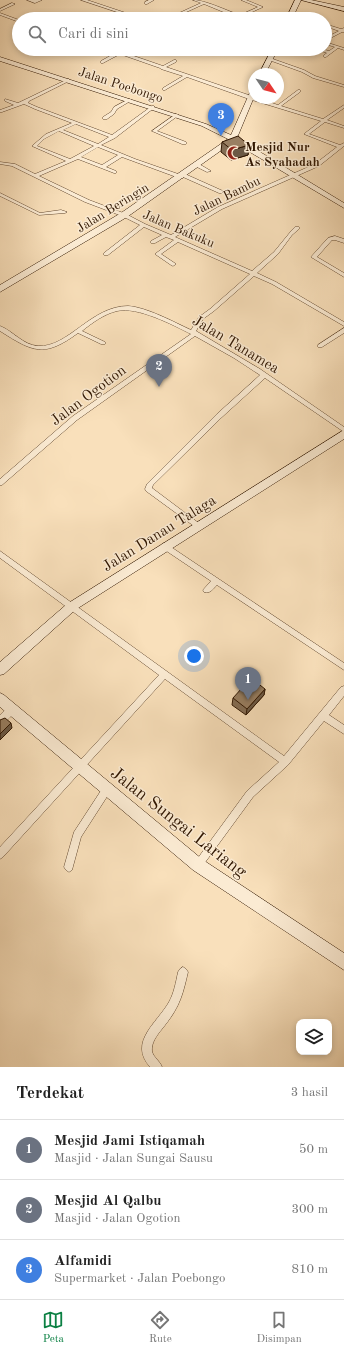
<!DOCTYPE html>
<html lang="id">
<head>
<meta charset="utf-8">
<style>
  body { margin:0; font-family:"Old Standard TT",serif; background:#f2f2f2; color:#222 }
  .controls { position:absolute; right:12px; bottom:12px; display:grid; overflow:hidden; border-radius:8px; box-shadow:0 2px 6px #0003 }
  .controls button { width:36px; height:36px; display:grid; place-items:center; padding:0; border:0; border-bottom:1px solid #e0e0e0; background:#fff; color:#222; font:20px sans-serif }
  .compass { position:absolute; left:248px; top:68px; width:36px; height:36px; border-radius:50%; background:#fff; box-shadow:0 2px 6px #0003; rotate:125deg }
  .you { position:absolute; left:194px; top:656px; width:14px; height:14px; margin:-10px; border:3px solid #fff; border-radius:50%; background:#1a73e8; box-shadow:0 0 0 6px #1a73e833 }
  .badge { display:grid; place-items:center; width:26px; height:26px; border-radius:50%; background:#0b8043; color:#fff; font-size:13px; font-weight:700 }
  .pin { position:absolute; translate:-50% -33px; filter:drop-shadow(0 1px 2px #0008) }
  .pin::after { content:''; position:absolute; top:21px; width:14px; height:12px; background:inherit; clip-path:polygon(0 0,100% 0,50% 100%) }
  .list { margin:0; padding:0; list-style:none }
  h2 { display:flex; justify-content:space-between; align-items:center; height:52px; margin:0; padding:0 16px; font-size:17px }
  h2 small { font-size:13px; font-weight:400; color:#767676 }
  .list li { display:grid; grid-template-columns:26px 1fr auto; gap:12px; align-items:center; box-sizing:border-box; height:60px; padding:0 16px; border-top:1px solid #e0e0e0 }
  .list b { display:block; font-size:15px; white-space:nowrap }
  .list p { margin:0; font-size:13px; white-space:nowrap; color:#767676 }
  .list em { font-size:13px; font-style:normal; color:#767676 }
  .icon { flex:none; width:22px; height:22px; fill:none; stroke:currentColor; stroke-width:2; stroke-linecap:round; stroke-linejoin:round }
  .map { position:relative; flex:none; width:344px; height:1067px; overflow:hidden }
  .search { position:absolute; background:#fff; box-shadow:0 2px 6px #0003; left:12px; right:12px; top:12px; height:44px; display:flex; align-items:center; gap:10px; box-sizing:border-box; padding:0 14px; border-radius:22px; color:#767676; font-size:15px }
  .sheet { height:232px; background:#fff }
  nav { display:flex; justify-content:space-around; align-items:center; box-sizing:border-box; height:56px; border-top:1px solid #e0e0e0; background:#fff; font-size:11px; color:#767676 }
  nav a { display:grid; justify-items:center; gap:2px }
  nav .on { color:#0b8043 }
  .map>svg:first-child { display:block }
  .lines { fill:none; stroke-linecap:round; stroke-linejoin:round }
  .street-casing { stroke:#624830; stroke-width:1 }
  .secondary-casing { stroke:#301601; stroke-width:1 }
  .street { fill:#fbebd3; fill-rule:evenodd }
  .secondary { fill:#fbebd3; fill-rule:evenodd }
  .wall { fill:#846d54; stroke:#301601 }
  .shaded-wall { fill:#6b5945; stroke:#301601 }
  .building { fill:#997f62; stroke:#301601 }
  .labels { text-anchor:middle; stroke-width:3; stroke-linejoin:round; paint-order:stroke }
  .far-street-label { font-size:13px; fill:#301601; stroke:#fbebd3 }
  .far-poi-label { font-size:13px; font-weight:bold; fill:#301601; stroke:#fbebd3; text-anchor:start }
  .street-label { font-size:15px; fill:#301601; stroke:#fbebd3 }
  .near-street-label { font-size:18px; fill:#301601; stroke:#fbebd3 }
</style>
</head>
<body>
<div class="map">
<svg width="344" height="1067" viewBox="0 0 344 1067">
  <rect width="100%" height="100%" fill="#f9e0bb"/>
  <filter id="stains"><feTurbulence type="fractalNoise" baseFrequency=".005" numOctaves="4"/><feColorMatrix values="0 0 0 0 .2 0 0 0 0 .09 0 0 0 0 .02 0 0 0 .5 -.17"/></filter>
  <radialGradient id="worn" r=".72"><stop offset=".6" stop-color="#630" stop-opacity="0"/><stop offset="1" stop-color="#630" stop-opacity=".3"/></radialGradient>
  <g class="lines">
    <!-- street casing -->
    <g class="street-casing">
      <g id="street">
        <path d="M 27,0 L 42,0 L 35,3 Z"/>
        <path d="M 81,0 L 87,0 L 144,19 L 138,19 Z"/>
        <path d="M 149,0 L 154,0 L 147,4 L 145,4 L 145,2 Z"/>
        <path d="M 193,0 C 206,0 227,11 240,15 L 258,7 L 241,0 L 246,0 L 263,7 L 243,16 L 249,19 L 238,18 L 204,4 L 171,19 L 166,19 L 201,3 Z"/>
        <path d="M 12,3 L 15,4 L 0,11 L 0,9 Z"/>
        <path d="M 0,13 L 19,20 L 19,22 L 0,15 Z"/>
        <path d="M 66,13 L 82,18 L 83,19 L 77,19 L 65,15 Z"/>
        <path d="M 325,24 L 341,29 L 344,28 L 344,32 L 342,32 L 325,41 L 325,38 L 339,31 L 325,26 Z"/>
        <path d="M 325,42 L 344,48 L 344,50 L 338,48 L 326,57 L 324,57 L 324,55 L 327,53 L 316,49 L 322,49 L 329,51 L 335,47 L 325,44 Z"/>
        <path d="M 88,49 L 93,49 L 78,55 L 67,52 L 69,51 L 78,53 Z"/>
        <path d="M 109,49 L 115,49 L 125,53 L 131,49 L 136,49 L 128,54 L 163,66 L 174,60 L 176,60 L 176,62 L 166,67 L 278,105 L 298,90 L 300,90 L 300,92 L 281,106 L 323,119 L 344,105 L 344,108 L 327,120 L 344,126 L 344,128 L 325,122 L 309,134 L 340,145 L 344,143 L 344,146 L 319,166 L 222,209 L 175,237 L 252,271 L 274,252 L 292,230 L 295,227 L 299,227 L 299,229 L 292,235 L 278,254 L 257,273 L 276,282 L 344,322 L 344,326 L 272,284 L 254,276 L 214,311 L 203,319 L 196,331 L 260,369 L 344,427 L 344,432 L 265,378 L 221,418 L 153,485 L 152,488 L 200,524 L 201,526 L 200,528 L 198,529 L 146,491 L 145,489 L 147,484 L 217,414 L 260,375 L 234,358 L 195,336 L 77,420 L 2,485 L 0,485 L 0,479 L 73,416 L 191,334 C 173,325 137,306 117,311 C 104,314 92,323 82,331 L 105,342 L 105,344 L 101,344 L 78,333 C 44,358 33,352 0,331 L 0,326 C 13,331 23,345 38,346 C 68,348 91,306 128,306 C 146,307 174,322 191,330 L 199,317 L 210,309 L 250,274 L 178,242 L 161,254 L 176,264 L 173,266 L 171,265 L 155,254 L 174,240 L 166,237 L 155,243 L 151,243 L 151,241 L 162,235 L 144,227 L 108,255 L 104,255 L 104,253 L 140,225 L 122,216 L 85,202 L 12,166 L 0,164 L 0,162 L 15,164 L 35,174 L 66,161 L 32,146 L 46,134 L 72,123 L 35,109 L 24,104 L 2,112 L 0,112 L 0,110 L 14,105 L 5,101 L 5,99 L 18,103 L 68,79 L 69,79 L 69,81 L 29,101 L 28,103 L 37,107 L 112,135 L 152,106 L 154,106 L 154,108 L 115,138 L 101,145 L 135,159 L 181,175 L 181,174 L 185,174 L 223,191 L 223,193 L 219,193 L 183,177 L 183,178 L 179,178 L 122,157 L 106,167 L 116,171 L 116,173 L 114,173 L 78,159 L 39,176 L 89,200 L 126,214 L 145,224 L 171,235 L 218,207 L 315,164 L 337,147 L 304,134 L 321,121 L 249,99 L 187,77 L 165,90 L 163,90 L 163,88 L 183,76 L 161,69 L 160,68 L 120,54 L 103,63 L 101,63 L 101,61 L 117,52 ZM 76,124 L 109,137 L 98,144 L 63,130 ZM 59,131 L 94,146 L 70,159 L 37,146 L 44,139 ZM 98,147 L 118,155 L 102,165 L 81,157 Z"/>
        <path d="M 270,58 L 304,70 L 315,76 L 344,85 L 344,87 L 313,78 L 302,72 L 269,60 L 268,59 Z"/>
        <path d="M 129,99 L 132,100 L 117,109 L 114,114 L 107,119 L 103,119 L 103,117 L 111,112 L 114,107 Z"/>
        <path d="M 176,114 L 179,115 L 157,131 L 186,142 L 186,144 L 182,144 L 152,131 Z"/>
        <path d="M 195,164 L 199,164 L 211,171 L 207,172 L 195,166 Z"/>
        <path d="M 0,193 L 40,213 L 61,210 L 67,212 L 65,213 L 39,215 L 0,196 Z"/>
        <path d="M 335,236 L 344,239 L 344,243 L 335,240 L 332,240 L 317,257 L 344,273 L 344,277 L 311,257 L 328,238 Z"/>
        <path d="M 344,328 L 344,333 L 322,347 L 318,347 L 318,345 Z"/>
        <path d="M 165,543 L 344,663 L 344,670 L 217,585 C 213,589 210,594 204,592 L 203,590 L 211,581 L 162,548 L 161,546 L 162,544 Z"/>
        <path d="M 0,551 L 284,756 L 341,687 L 344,686 L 344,696 L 329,715 L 344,725 L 344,734 L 324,721 L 288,765 L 253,797 L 201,868 L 198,870 L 195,868 L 193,865 L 195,862 L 247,791 L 279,762 L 165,679 L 3,857 L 0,859 L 0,847 L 159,675 L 0,558 Z"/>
        <path d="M 12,705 L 15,706 L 16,709 C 13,715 6,722 0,725 L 0,715 L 9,706 Z"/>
        <path d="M 107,785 L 110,786 L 111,789 L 110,792 L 81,837 L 72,870 L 69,872 L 66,870 L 64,867 L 74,832 L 104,786 Z"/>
        <path d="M 183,967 L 186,969 L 188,972 C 182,998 179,1008 162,1029 C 157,1035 151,1043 152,1051 C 153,1057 160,1061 162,1067 L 150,1067 C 128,1042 157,1023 169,1002 C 174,993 176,982 178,972 L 180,969 Z"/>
      </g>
    </g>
    <!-- secondary casing -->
    <g class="secondary-casing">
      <g id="secondary">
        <path d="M 295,0 L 301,0 L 292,19 L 286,19 Z"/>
        <path d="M 301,0 L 311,0 L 344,7 L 344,11 Z"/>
        <path d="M 272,49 L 278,49 L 265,74 L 259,74 Z"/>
        <path d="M 0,57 L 206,124 L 231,135 L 251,90 L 254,88 L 254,97 L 237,138 L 344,203 L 344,208 L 233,142 L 127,217 L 0,292 L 0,285 L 121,213 L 228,139 L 202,126 L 0,61 Z"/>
        <path d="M 344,430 L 344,439 L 75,610 L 4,674 L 0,675 L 0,662 L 67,604 Z"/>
        <path d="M 0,693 L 4,695 L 203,860 L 344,953 L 344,970 L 193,870 L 0,707 Z"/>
      </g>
    </g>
    <!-- street -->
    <use href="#street" class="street"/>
    <!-- secondary -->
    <use href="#secondary" class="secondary"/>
  </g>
  <!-- wall -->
  <g class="wall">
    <path d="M 222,142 L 249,145 L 248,155 L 231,160 L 221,152 Z"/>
    <path d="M 265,689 L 264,695 L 246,715 L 232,705 L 233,698 Z"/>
  </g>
  <!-- shaded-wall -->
  <g class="shaded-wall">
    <path d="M 249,145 L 248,155 L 231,160 L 232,150 Z"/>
    <path d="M 265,689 L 264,695 L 246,715 L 247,709 Z"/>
    <path d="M 11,723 L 12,728 L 0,740 L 0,734 Z"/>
  </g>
  <!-- building -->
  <g class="building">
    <path d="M 238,136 L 249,145 L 232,150 L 222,142 Z"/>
    <path d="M 251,678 L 265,689 L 247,709 L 233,698 Z"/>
    <path d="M 5,718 L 11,723 L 0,734 L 0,720 Z"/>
  </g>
  <!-- icons -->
  <defs>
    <g id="mosque-bare" transform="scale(1.08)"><path d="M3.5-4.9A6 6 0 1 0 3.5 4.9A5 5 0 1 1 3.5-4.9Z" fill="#8f2418" stroke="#fbebd3" stroke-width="2.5" paint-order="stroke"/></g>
  </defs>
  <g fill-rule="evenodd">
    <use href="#mosque-bare" x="234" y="153"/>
  </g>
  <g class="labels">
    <!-- far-street labels -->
    <g class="far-street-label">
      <text transform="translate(121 84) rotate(18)" y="5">Jalan Poebongo</text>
      <text transform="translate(226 195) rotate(-26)" y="5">Jalan Bambu</text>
      <text transform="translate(112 207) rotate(-32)" y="5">Jalan Beringin</text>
      <text transform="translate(179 228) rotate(23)" y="5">Jalan Bakuku</text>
    </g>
    <!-- far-poi labels -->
    <g class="far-poi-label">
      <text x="245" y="151">Mesjid Nur<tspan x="245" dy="15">As Syahadah</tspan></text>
    </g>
    <!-- street labels -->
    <g class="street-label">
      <text transform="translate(236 344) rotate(31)" y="5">Jalan Tanamea</text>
      <text transform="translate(88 395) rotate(-37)" y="5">Jalan Ogotion</text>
      <text transform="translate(159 533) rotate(-32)" y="5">Jalan Danau Talaga</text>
    </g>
    <!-- near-street labels -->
    <g class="near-street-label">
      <text transform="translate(179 822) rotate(38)" y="6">Jalan Sungai Lariang</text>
    </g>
  </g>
  <rect width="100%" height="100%" filter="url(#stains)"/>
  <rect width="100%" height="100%" fill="url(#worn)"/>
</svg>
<div class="controls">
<button><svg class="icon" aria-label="layers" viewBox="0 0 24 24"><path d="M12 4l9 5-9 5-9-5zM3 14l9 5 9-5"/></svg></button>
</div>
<svg class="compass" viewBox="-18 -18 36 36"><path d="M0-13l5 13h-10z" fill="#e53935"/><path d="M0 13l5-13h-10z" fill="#767676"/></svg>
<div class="you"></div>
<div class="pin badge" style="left:248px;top:700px;background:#6b7280">1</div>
<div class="pin badge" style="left:159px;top:387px;background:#6b7280">2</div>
<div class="pin badge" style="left:221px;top:136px;background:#3f7fe0">3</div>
<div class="search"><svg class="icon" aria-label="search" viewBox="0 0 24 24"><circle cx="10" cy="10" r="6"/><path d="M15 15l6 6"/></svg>Cari di sini</div>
</div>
<section class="sheet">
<h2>Terdekat<small>3 hasil</small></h2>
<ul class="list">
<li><span class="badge" style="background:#6b7280">1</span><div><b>Mesjid Jami Istiqamah</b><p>Masjid · Jalan Sungai Sausu</p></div><em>50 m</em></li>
<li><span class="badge" style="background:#6b7280">2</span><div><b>Mesjid Al Qalbu</b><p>Masjid · Jalan Ogotion</p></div><em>300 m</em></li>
<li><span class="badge" style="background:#3f7fe0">3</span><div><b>Alfamidi</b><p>Supermarket · Jalan Poebongo</p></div><em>810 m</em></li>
</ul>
</section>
<nav>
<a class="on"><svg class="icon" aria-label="map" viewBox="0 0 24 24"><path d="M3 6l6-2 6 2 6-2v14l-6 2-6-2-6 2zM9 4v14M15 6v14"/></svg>Peta</a>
<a><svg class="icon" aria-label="directions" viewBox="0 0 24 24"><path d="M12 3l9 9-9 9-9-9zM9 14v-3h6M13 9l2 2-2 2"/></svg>Rute</a>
<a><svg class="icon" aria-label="saved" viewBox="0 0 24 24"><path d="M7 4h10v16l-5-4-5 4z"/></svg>Disimpan</a>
</nav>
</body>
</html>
